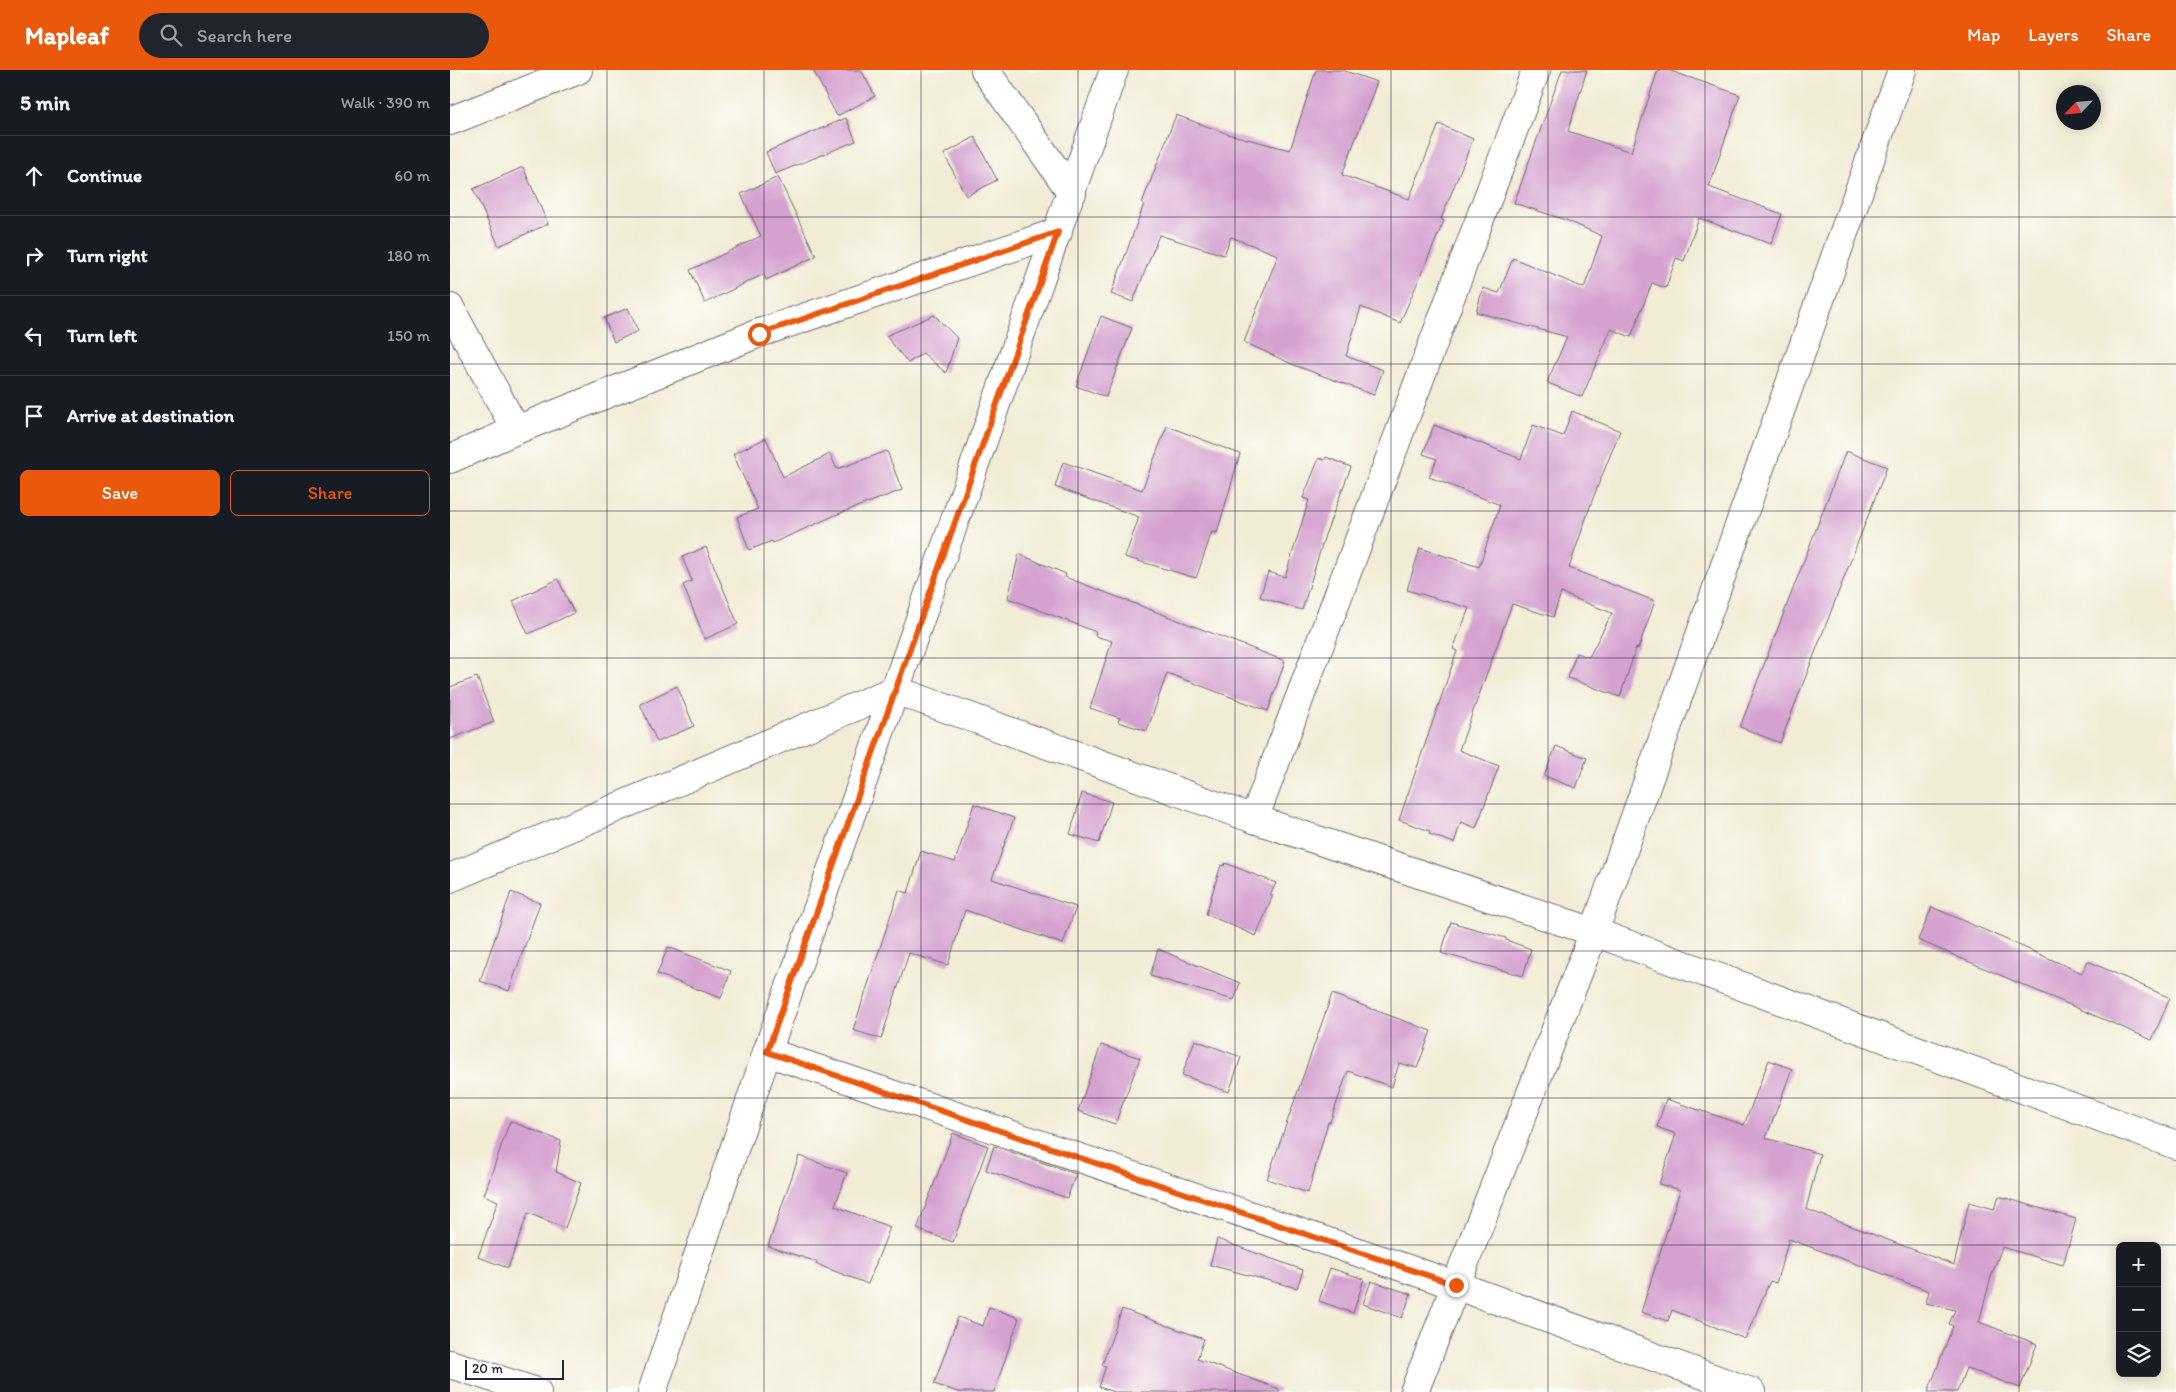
<!DOCTYPE html>
<html lang="en">
<head>
<meta charset="utf-8">
<style>
  body { margin:0; font-family:Itim,sans-serif; background:#20242c; color:#f1f3f6 }
  .controls { position:absolute; right:15px; bottom:15px; display:grid; overflow:hidden; border-radius:8px; box-shadow:0 2px 12px #0003 }
  .controls button { width:45px; height:45px; display:grid; place-items:center; padding:0; border:0; border-bottom:1px solid #363941; background:#171b24; color:#f1f3f6; font:25px sans-serif }
  .compass { position:absolute; left:1606px; top:15px; width:45px; height:45px; border-radius:50%; background:#171b24; box-shadow:0 2px 12px #0003; rotate:244deg }
  .scale { position:absolute; left:15px; bottom:12px; width:99px; box-sizing:border-box; padding-left:5px; border:2px solid #22223b; border-top:0; font-size:14px; line-height:18px; white-space:nowrap; color:#22223b; -webkit-text-stroke:4px #fdfcf7; paint-order:stroke }
  .stop { position:absolute; width:15px; height:15px; margin:-11px; border:4px solid #ea580c; border-radius:50%; background:#fff }
  .stop.end { background:#ea580c; border-color:#fff; box-shadow:0 1px 5px #0008 }
  .list { margin:0; padding:0; list-style:none }
  h2 { display:flex; justify-content:space-between; align-items:center; height:65px; margin:0; padding:0 20px; font-size:21px }
  h2 small { font-size:16px; font-weight:400; color:#9ea1a6 }
  .list li { display:grid; grid-template-columns:32px 1fr auto; gap:15px; align-items:center; box-sizing:border-box; height:80px; padding:0 20px; border-top:1px solid #363941 }
  .list b { display:block; font-size:19px; white-space:nowrap }
  .list em { font-size:16px; font-style:normal; color:#9ea1a6 }
  .actions { display:flex; gap:10px; padding:15px 20px }
  .actions a { flex:1; padding:11px 0; border:1px solid #ea580c; border-radius:8px; text-align:center; font-size:18px; color:#ea580c }
  .actions .main { background:#ea580c; color:#fff }
  .icon { flex:none; width:28px; height:28px; fill:none; stroke:currentColor; stroke-width:2; stroke-linecap:round; stroke-linejoin:round }
  .map { position:relative; flex:none; width:1726px; height:1322px; overflow:hidden }
  header { display:flex; align-items:center; gap:30px; box-sizing:border-box; height:70px; padding:0 25px; background:#ea580c; color:#fff }
  header strong { font-size:24px }
  nav { display:flex; gap:28px; margin-inline-start:auto; font-size:18px }
  .search { width:350px; height:45px; background:#20242c; display:flex; align-items:center; gap:12px; box-sizing:border-box; padding:0 18px; border-radius:28px; color:#9ea1a6; font-size:19px }
  main { display:flex }
  aside { flex:1; background:#171b24 }
  .map>svg:first-child { display:block }
  .building { fill:#d5a2d0 }
  .lines { fill:none; stroke-linecap:round; stroke-linejoin:round }
  .street-casing { stroke:#6b6971; stroke-width:30 }
  .secondary-casing { stroke:#6b6971; stroke-width:30 }
  .street { stroke:#fff; stroke-width:28 }
  .secondary { stroke:#fff; stroke-width:28 }
  .route { stroke:#ea580c; stroke-width:6 }
  .grid { fill:none; stroke:#22223b; stroke-width:1; stroke-opacity:0.55 }
</style>
</head>
<body>
<header>
<strong>Mapleaf</strong>
<div class="search"><svg class="icon" aria-label="search" viewBox="0 0 24 24"><circle cx="10" cy="10" r="6"/><path d="M15 15l6 6"/></svg>Search here</div>
<nav><a>Map</a><a>Layers</a><a>Share</a></nav>
</header>
<main>
<aside>
<h2>5 min<small>Walk · 390 m</small></h2>
<ul class="list">
<li><svg class="icon" aria-label="ahead" viewBox="0 0 24 24"><path d="M12 20V5M6 11l6-6 6 6"/></svg><div><b>Continue</b></div><em>60 m</em></li>
<li><svg class="icon" aria-label="right" viewBox="0 0 24 24"><path d="M7 20v-9h11M14 6l5 5-5 5"/></svg><div><b>Turn right</b></div><em>180 m</em></li>
<li><svg class="icon" aria-label="left" viewBox="0 0 24 24"><path d="M17 20v-9H6M10 6l-5 5 5 5"/></svg><div><b>Turn left</b></div><em>150 m</em></li>
<li><svg class="icon" aria-label="arrive" viewBox="0 0 24 24"><path d="M6 21V4h12l-3 4 3 4H6"/></svg><div><b>Arrive at destination</b></div></li>
</ul>
<div class="actions"><a class="main">Save</a><a>Share</a></div>
</aside>
<div class="map">
<svg width="1726" height="1322" viewBox="0 0 1726 1322">
  <rect width="100%" height="100%" fill="#fdfcf7"/>
  <filter id="ink" filterUnits="userSpaceOnUse"><feTurbulence type="fractalNoise" baseFrequency=".02" numOctaves="2"/><feDisplacementMap in="SourceGraphic" scale="10" xChannelSelector="R" yChannelSelector="G"/><feConvolveMatrix kernelMatrix="1 2 1 2 8 2 1 2 1" color-interpolation-filters="sRGB"/></filter>
  <filter id="wash" filterUnits="userSpaceOnUse"><feTurbulence type="fractalNoise" baseFrequency=".0096" numOctaves="4" result="noise"/><feDisplacementMap in="SourceGraphic" scale="20" xChannelSelector="R" yChannelSelector="G"/><feGaussianBlur stdDeviation="1.12" result="paint"/><feColorMatrix in="noise" values="0 0 0 0 0 0 0 0 0 0 0 0 0 0 0 0 0 1.4 0 .05"/><feComposite in="paint" operator="in"/></filter>
  <g filter="url(#wash)">
    <rect width="100%" height="100%" fill="#f2ecd6"/>
    <g id="blocks">
      <!-- building -->
      <g class="building">
        <path d="M 363,0 L 411,0 L 425,26 L 387,46 Z"/>
        <path d="M 866,0 L 892,0 L 927,12 L 892,105 L 959,129 L 989,54 L 1023,69 L 991,149 L 994,151 L 950,253 L 911,237 L 896,286 L 933,300 L 924,325 L 844,295 L 794,272 L 828,185 L 781,167 L 774,185 L 709,165 L 683,232 L 661,224 L 694,134 L 692,133 L 726,45 L 778,64 L 840,80 Z"/>
        <path d="M 1112,0 L 1137,0 L 1118,61 L 1181,82 L 1208,0 L 1218,0 L 1290,25 L 1259,117 L 1332,144 L 1321,174 L 1249,148 L 1234,191 L 1226,188 L 1216,218 L 1202,213 L 1181,267 L 1161,259 L 1132,327 L 1098,313 L 1098,310 L 1117,267 L 1026,242 L 1033,218 L 1049,223 L 1063,188 L 1134,218 L 1152,166 L 1116,150 L 1064,133 Z"/>
        <path d="M 396,48 L 406,71 L 325,104 L 316,82 Z"/>
        <path d="M 525,67 L 547,110 L 516,126 L 494,84 Z"/>
        <path d="M 73,97 L 98,154 L 49,176 L 23,119 Z"/>
        <path d="M 328,107 L 366,186 L 316,210 L 314,204 L 255,233 L 240,200 L 311,166 L 291,124 Z"/>
        <path d="M 178,238 L 188,261 L 164,272 L 154,248 Z"/>
        <path d="M 484,245 L 507,268 L 496,303 L 473,283 L 458,293 L 436,266 Z"/>
        <path d="M 651,246 L 682,258 L 656,327 L 626,316 Z"/>
        <path d="M 1122,341 L 1170,361 L 1143,428 L 1119,498 L 1205,531 L 1188,579 L 1186,578 L 1170,627 L 1118,608 L 1126,583 L 1139,587 L 1162,543 L 1111,523 L 1103,547 L 1062,534 L 1009,680 L 1049,696 L 1026,758 L 1011,752 L 1004,773 L 979,764 L 980,761 L 949,750 L 1007,581 L 1003,579 L 1019,538 L 957,520 L 970,478 L 1029,497 L 1050,435 L 979,407 L 987,389 L 973,384 L 984,355 L 1071,389 L 1083,355 L 1113,366 Z"/>
        <path d="M 717,356 L 790,384 L 767,463 L 762,462 L 746,508 L 675,487 L 689,447 L 605,417 L 613,392 L 692,420 Z"/>
        <path d="M 316,368 L 333,407 L 380,384 L 387,399 L 437,381 L 452,420 L 388,444 L 323,473 L 322,471 L 299,480 L 287,447 L 308,439 L 283,384 Z"/>
        <path d="M 1396,381 L 1437,397 L 1330,673 L 1290,657 Z"/>
        <path d="M 876,387 L 901,397 L 875,465 L 852,540 L 810,527 L 818,502 L 835,507 L 859,430 L 853,428 L 869,388 L 875,390 Z"/>
        <path d="M 256,477 L 288,554 L 255,569 L 233,515 L 242,511 L 232,487 Z"/>
        <path d="M 569,484 L 616,504 L 615,507 L 835,591 L 818,641 L 717,603 L 697,661 L 668,652 L 670,648 L 640,638 L 662,571 L 645,566 L 646,562 L 558,528 Z"/>
        <path d="M 108,509 L 124,543 L 78,564 L 63,531 Z"/>
        <path d="M 27,607 L 44,652 L 0,669 L 0,617 Z"/>
        <path d="M 227,616 L 244,656 L 207,672 L 190,634 Z"/>
        <path d="M 1106,676 L 1137,688 L 1126,718 L 1094,706 Z"/>
        <path d="M 632,723 L 662,732 L 649,773 L 620,764 Z"/>
        <path d="M 524,734 L 564,748 L 542,809 L 626,837 L 613,874 L 515,840 L 498,895 L 459,883 L 431,969 L 403,960 L 449,820 L 458,823 L 471,781 L 505,792 Z"/>
        <path d="M 775,793 L 826,813 L 820,825 L 823,825 L 806,866 L 756,844 L 771,795 L 774,796 Z"/>
        <path d="M 61,822 L 90,833 L 59,921 L 30,911 Z"/>
        <path d="M 1482,837 L 1632,903 L 1638,891 L 1720,928 L 1702,970 L 1468,870 Z"/>
        <path d="M 1001,852 L 1056,868 L 1056,870 L 1081,879 L 1073,906 L 991,883 Z"/>
        <path d="M 218,877 L 281,901 L 271,928 L 207,904 Z"/>
        <path d="M 708,879 L 790,913 L 784,930 L 700,906 Z"/>
        <path d="M 882,924 L 981,961 L 967,998 L 949,993 L 942,1017 L 898,1001 L 880,1052 L 878,1052 L 858,1123 L 817,1109 Z"/>
        <path d="M 745,970 L 791,987 L 779,1022 L 732,1005 Z"/>
        <path d="M 651,975 L 690,988 L 665,1054 L 628,1041 Z"/>
        <path d="M 1319,990 L 1342,999 L 1316,1068 L 1370,1084 L 1356,1139 L 1504,1195 L 1519,1132 L 1544,1139 L 1549,1126 L 1626,1149 L 1613,1195 L 1552,1177 L 1541,1207 L 1529,1252 L 1587,1274 L 1570,1318 L 1516,1298 L 1507,1322 L 1478,1322 L 1503,1256 L 1499,1254 L 1505,1240 L 1476,1233 L 1479,1221 L 1339,1169 L 1326,1213 L 1320,1211 L 1295,1269 L 1222,1240 L 1218,1251 L 1191,1242 L 1230,1120 L 1209,1114 L 1226,1064 L 1207,1057 L 1216,1029 L 1294,1055 Z"/>
        <path d="M 60,1051 L 111,1071 L 106,1102 L 131,1113 L 115,1158 L 78,1143 L 58,1198 L 28,1187 L 48,1131 L 34,1125 Z"/>
        <path d="M 503,1063 L 538,1076 L 503,1172 L 467,1159 Z"/>
        <path d="M 544,1076 L 626,1104 L 617,1128 L 536,1100 Z"/>
        <path d="M 349,1086 L 397,1103 L 385,1136 L 440,1157 L 418,1214 L 366,1194 L 367,1192 L 318,1176 Z"/>
        <path d="M 767,1169 L 853,1200 L 847,1218 L 760,1195 Z"/>
        <path d="M 880,1198 L 914,1209 L 903,1243 L 869,1231 Z"/>
        <path d="M 921,1211 L 961,1224 L 952,1248 L 913,1234 Z"/>
        <path d="M 539,1237 L 569,1248 L 544,1322 L 508,1322 L 484,1314 L 508,1247 L 533,1256 Z"/>
        <path d="M 672,1239 L 754,1269 L 747,1289 L 829,1319 L 829,1322 L 664,1322 L 649,1317 L 656,1296 L 652,1295 Z"/>
      </g>
    </g>
  </g>
  <g filter="url(#ink)">
    <use href="#blocks" fill-opacity="0" stroke="#6b6971" stroke-width="1"/>
    <g class="lines">
      <!-- street casing -->
      <g class="street-casing">
        <g id="street">
          <path d="M 535,0 L 622,123"/>
          <path d="M 0,51 L 128,0"/>
          <path d="M 0,238 L 66,360"/>
          <path d="M 0,389 L 66,360 L 309,263 L 608,162"/>
          <path d="M 804,749 L 1086,0"/>
          <path d="M 0,808 L 445,620 L 804,749 L 1144,862 L 1726,1075"/>
          <path d="M 317,982 L 1005,1215 L 1301,1322"/>
          <path d="M 964,1322 L 1144,862 L 1452,0"/>
        </g>
      </g>
      <!-- secondary casing -->
      <g class="secondary-casing">
        <g id="secondary">
          <path d="M 0,1294 L 87,1322"/>
          <path d="M 202,1322 L 317,982 L 664,0"/>
        </g>
      </g>
      <!-- street -->
      <use href="#street" class="street"/>
      <!-- secondary -->
      <use href="#secondary" class="secondary"/>
    </g>
  </g>
  <g class="lines" filter="url(#ink)">
    <!-- route -->
    <path class="route" d="M 309,264 L 608,162 L 317,982 L 1006,1215"/>
  </g>
  <!-- grid -->
  <path class="grid" d="M 157,0 L 157,1322M 314,0 L 314,1322M 471,0 L 471,1322M 628,0 L 628,1322M 785,0 L 785,1322M 941,0 L 941,1322M 1098,0 L 1098,1322M 1255,0 L 1255,1322M 1412,0 L 1412,1322M 1569,0 L 1569,1322M 0,147 L 1726,147M 0,294 L 1726,294M 0,441 L 1726,441M 0,588 L 1726,588M 0,734 L 1726,734M 0,881 L 1726,881M 0,1028 L 1726,1028M 0,1175 L 1726,1175"/>
</svg>
<div class="controls">
<button>+</button>
<button>−</button>
<button><svg class="icon" aria-label="layers" viewBox="0 0 24 24"><path d="M12 4l9 5-9 5-9-5zM3 14l9 5 9-5"/></svg></button>
</div>
<svg class="compass" viewBox="-18 -18 36 36"><path d="M0-13l5 13h-10z" fill="#e53935"/><path d="M0 13l5-13h-10z" fill="#9ea1a6"/></svg>
<div class="scale">20 m</div>
<div class="stop" style="left:309px;top:264px"></div>
<div class="stop end" style="left:1006px;top:1215px"></div>
</div>
</main>
</body>
</html>
